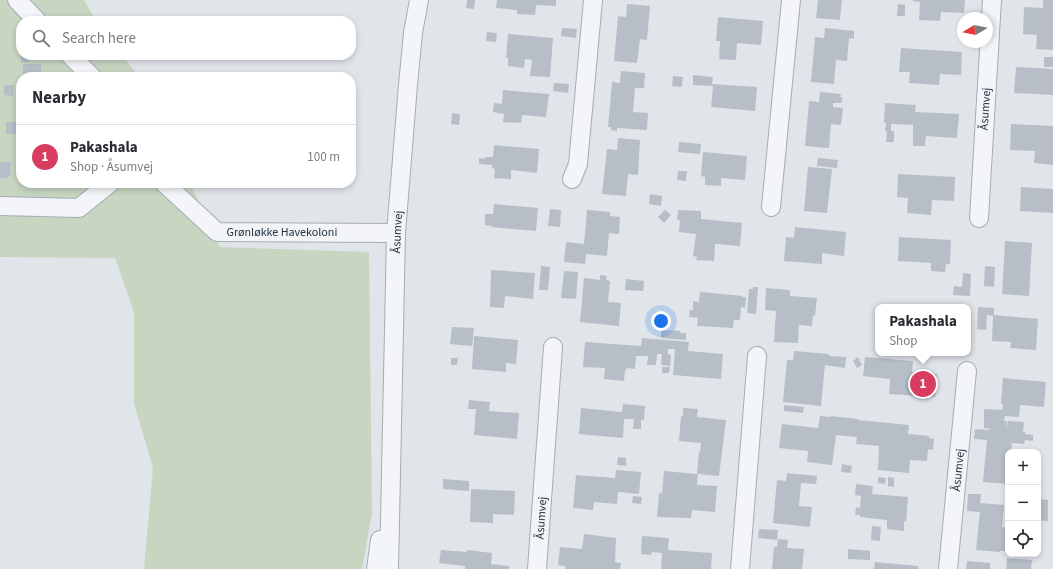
<!DOCTYPE html>
<html lang="en">
<head>
<meta charset="utf-8">
<style>
  body { margin:0; font-family:"Source Sans 3",sans-serif; background:#f2f2f3; color:#2b2b33 }
  .controls { position:absolute; right:12px; bottom:12px; display:grid; overflow:hidden; border-radius:8px; box-shadow:0 2px 6px #0003 }
  .controls button { width:36px; height:36px; display:grid; place-items:center; padding:0; border:0; border-bottom:1px solid #e1e1e2; background:#fff; color:#2b2b33; font:20px sans-serif }
  .compass { position:absolute; left:957px; top:12px; width:36px; height:36px; border-radius:50%; background:#fff; box-shadow:0 2px 6px #0003; rotate:260deg }
  .you { position:absolute; left:661px; top:321px; width:14px; height:14px; margin:-10px; border:3px solid #fff; border-radius:50%; background:#1a73e8; box-shadow:0 0 0 6px #1a73e833 }
  .badge { display:grid; place-items:center; width:26px; height:26px; border-radius:50%; background:#d83c5e; color:#fff; font-size:13px; font-weight:700 }
  .pin { position:absolute; translate:-50% -50%; border:2px solid #fff; box-shadow:0 1px 4px #0006 }
  .popup { position:absolute; left:875px; top:304px; width:96px; height:52px; box-sizing:border-box; display:grid; place-content:center; border-radius:8px; background:#fff; filter:drop-shadow(0 1px 3px #0005); font-size:13px; white-space:nowrap; color:#7c7c81 }
  .popup b { font-size:15px; color:#2b2b33 }
  .popup::after { content:''; position:absolute; left:50%; top:100%; margin-left:-8px; border:8px solid transparent; border-top-color:#fff }
  .list { margin:0; padding:0; list-style:none }
  h2 { display:flex; justify-content:space-between; align-items:center; height:52px; margin:0; padding:0 16px; font-size:17px }
  h2 small { font-size:13px; font-weight:400; color:#7c7c81 }
  .list li { display:grid; grid-template-columns:26px 1fr auto; gap:12px; align-items:center; box-sizing:border-box; height:64px; padding:0 16px; border-top:1px solid #e1e1e2 }
  .list b { display:block; font-size:15px; white-space:nowrap }
  .list p { margin:0; font-size:13px; white-space:nowrap; color:#7c7c81 }
  .list em { font-size:13px; font-style:normal; color:#7c7c81 }
  .icon { flex:none; width:22px; height:22px; fill:none; stroke:currentColor; stroke-width:2; stroke-linecap:round; stroke-linejoin:round }
  .map { position:relative; flex:none; width:1053px; height:569px; overflow:hidden }
  .search { position:absolute; background:#fff; box-shadow:0 2px 6px #0003; left:16px; top:16px; width:340px; height:44px; display:flex; align-items:center; gap:10px; box-sizing:border-box; padding:0 14px; border-radius:16px; color:#7c7c81; font-size:15px }
  .panel { position:absolute; background:#fff; box-shadow:0 2px 6px #0003; left:16px; top:72px; width:340px; height:116px; border-radius:16px }
  .map>svg:first-child { display:block }
  .green { fill:#c7d5c1 }
  .building { fill:#b7bec8 }
  .lines { fill:none; stroke-linecap:round; stroke-linejoin:round }
  .minor-casing { stroke:#a5acb5; stroke-width:20 }
  .minor { stroke:#f3f5f8; stroke-width:18 }
  .labels { text-anchor:middle; stroke-width:3; stroke-linejoin:round; paint-order:stroke }
  .street-label { font-size:12px; fill:#273343; stroke:#f0f4f7 }
</style>
</head>
<body>
<div class="map">
<svg width="1053" height="569" viewBox="0 0 1053 569">
  <rect width="100%" height="100%" fill="#e0e5ea"/>
  <!-- green -->
  <path class="green" d="M 0,0 L 84,0 L 96,21 L 21,21 L 21,55 L 122,55 L 139,77 L 21,77 L 21,183 L 190,183 L 220,247 L 369,252 L 372,513 L 362,569 L 144,569 L 153,468 L 134,403 L 134,312 L 115,258 L 0,257 Z"/>
  <!-- building -->
  <g class="building">
    <path d="M 467,0 L 475,0 L 474,9 L 466,8 Z"/>
    <path d="M 497,0 L 556,0 L 556,6 L 536,5 L 535,15 L 517,14 L 517,10 L 496,8 Z"/>
    <path d="M 818,0 L 842,0 L 840,20 L 816,18 Z"/>
    <path d="M 913,0 L 965,0 L 964,13 L 941,12 L 940,21 L 919,20 L 920,2 L 913,1 Z"/>
    <path d="M 1043,0 L 1053,0 L 1053,50 L 1036,49 L 1037,35 L 1023,34 L 1024,7 L 1043,8 Z"/>
    <path d="M 627,4 L 650,6 L 647,40 L 640,39 L 637,63 L 614,61 L 618,16 L 626,17 Z"/>
    <path d="M 898,4 L 905,5 L 905,16 L 897,16 Z"/>
    <path d="M 718,17 L 763,21 L 761,45 L 737,43 L 736,60 L 719,59 L 720,41 L 716,41 Z"/>
    <path d="M 562,28 L 577,29 L 576,38 L 561,36 Z"/>
    <path d="M 825,28 L 854,31 L 854,39 L 849,38 L 847,61 L 836,60 L 834,84 L 811,82 L 815,37 L 824,38 Z"/>
    <path d="M 487,32 L 497,33 L 496,42 L 486,41 Z"/>
    <path d="M 508,34 L 553,38 L 550,77 L 530,76 L 532,60 L 525,59 L 524,68 L 508,66 L 508,58 L 506,58 Z"/>
    <path d="M 901,48 L 962,52 L 961,75 L 940,74 L 939,85 L 909,83 L 910,72 L 899,72 Z"/>
    <rect x="21" y="55" width="8" height="7"/>
    <rect x="1044" y="57" width="9" height="10"/>
    <rect x="23" y="64" width="18" height="13"/>
    <path d="M 1016,67 L 1053,69 L 1053,95 L 1014,93 Z"/>
    <path d="M 621,71 L 645,73 L 644,88 L 635,88 L 633,112 L 648,113 L 647,130 L 617,128 L 617,131 L 611,130 L 611,127 L 608,127 L 612,82 L 620,83 Z"/>
    <path d="M 693,75 L 713,77 L 712,84 L 757,87 L 755,111 L 711,107 L 713,86 L 693,85 Z"/>
    <path d="M 673,76 L 683,77 L 682,87 L 672,86 Z"/>
    <path d="M 554,83 L 569,84 L 568,93 L 553,91 Z"/>
    <path d="M 4,85 L 14,85 L 13,96 L 4,95 Z"/>
    <path d="M 503,90 L 549,94 L 546,117 L 522,115 L 521,123 L 503,122 L 504,114 L 493,112 L 494,103 L 502,104 Z"/>
    <path d="M 820,92 L 841,94 L 840,97 L 842,97 L 842,102 L 840,103 L 833,103 L 833,107 L 843,108 L 841,125 L 831,124 L 829,148 L 805,146 L 809,101 L 819,102 Z"/>
    <path d="M 885,103 L 916,105 L 915,112 L 959,114 L 957,138 L 926,136 L 925,146 L 913,146 L 913,125 L 891,124 L 891,131 L 894,131 L 894,142 L 886,142 L 887,131 L 885,131 L 886,123 L 884,123 Z"/>
    <path d="M 452,113 L 460,114 L 459,125 L 451,124 Z"/>
    <rect x="6" y="122" width="10" height="12"/>
    <path d="M 1011,124 L 1053,126 L 1053,165 L 1034,163 L 1035,151 L 1010,150 Z"/>
    <path d="M 618,138 L 640,140 L 638,175 L 628,174 L 626,196 L 602,194 L 607,149 L 617,150 Z"/>
    <path d="M 679,142 L 701,144 L 700,154 L 678,152 Z"/>
    <path d="M 494,145 L 539,149 L 537,173 L 511,170 L 511,179 L 494,178 L 495,169 L 492,168 L 492,165 L 479,164 L 479,158 L 485,159 L 485,157 L 493,157 Z"/>
    <path d="M 703,152 L 747,156 L 745,180 L 721,178 L 721,186 L 705,185 L 705,177 L 701,176 Z"/>
    <path d="M 818,158 L 838,160 L 837,168 L 817,166 Z"/>
    <path d="M 0,162 L 11,162 L 10,176 L 8,176 L 8,178 L 0,178 Z"/>
    <path d="M 808,167 L 832,169 L 827,213 L 804,211 Z"/>
    <path d="M 678,171 L 687,171 L 686,181 L 677,180 Z"/>
    <path d="M 898,174 L 955,177 L 954,201 L 932,200 L 931,215 L 907,213 L 908,198 L 897,197 Z"/>
    <path d="M 1021,187 L 1053,189 L 1053,213 L 1020,211 Z"/>
    <path d="M 650,194 L 662,196 L 661,206 L 649,204 Z"/>
    <path d="M 494,204 L 538,208 L 536,231 L 492,227 L 492,226 L 485,225 L 485,214 L 493,214 Z"/>
    <path d="M 550,209 L 561,210 L 560,227 L 548,226 Z"/>
    <path d="M 587,210 L 610,212 L 610,216 L 620,217 L 619,234 L 609,233 L 607,256 L 586,254 L 585,264 L 564,262 L 566,242 L 584,244 Z"/>
    <path d="M 665,210 L 671,215 L 664,223 L 658,217 Z"/>
    <path d="M 678,210 L 701,211 L 701,219 L 742,223 L 740,246 L 715,244 L 714,261 L 696,260 L 697,257 L 693,256 L 696,234 L 679,232 L 680,220 L 677,220 Z"/>
    <path d="M 795,227 L 846,232 L 844,256 L 822,253 L 822,264 L 784,261 L 786,237 L 794,238 Z"/>
    <path d="M 899,237 L 951,240 L 950,264 L 946,264 L 945,272 L 931,271 L 931,263 L 898,261 Z"/>
    <path d="M 1005,241 L 1032,243 L 1029,296 L 1002,294 Z"/>
    <path d="M 541,266 L 550,267 L 548,290 L 539,290 Z"/>
    <path d="M 985,266 L 995,267 L 994,287 L 984,286 Z"/>
    <path d="M 491,270 L 535,273 L 533,299 L 505,296 L 504,308 L 490,307 Z"/>
    <path d="M 564,271 L 578,272 L 576,299 L 561,298 Z"/>
    <path d="M 963,273 L 971,274 L 970,296 L 953,295 L 954,286 L 962,287 Z"/>
    <path d="M 600,275 L 607,276 L 606,280 L 610,281 L 608,302 L 621,303 L 619,326 L 580,322 L 584,278 L 600,280 Z"/>
    <path d="M 626,279 L 644,281 L 643,291 L 625,290 Z"/>
    <path d="M 753,287 L 758,287 L 756,314 L 747,313 L 749,289 L 753,289 Z"/>
    <path d="M 766,288 L 790,290 L 790,296 L 817,298 L 815,316 L 813,315 L 812,326 L 799,325 L 798,343 L 774,342 L 776,311 L 765,310 Z"/>
    <path d="M 700,292 L 743,296 L 742,297 L 746,297 L 745,308 L 741,307 L 740,320 L 734,320 L 733,328 L 697,326 L 698,318 L 689,317 L 690,310 L 693,310 L 693,301 L 699,302 Z"/>
    <path d="M 978,307 L 994,308 L 994,315 L 1038,319 L 1036,350 L 1010,348 L 1011,342 L 992,341 L 993,316 L 987,315 L 986,330 L 977,329 Z"/>
    <path d="M 452,327 L 474,328 L 472,346 L 450,344 Z"/>
    <path d="M 661,330 L 680,331 L 680,333 L 686,333 L 686,340 L 661,338 Z"/>
    <path d="M 474,336 L 518,340 L 516,364 L 506,363 L 506,372 L 472,369 Z"/>
    <path d="M 642,338 L 689,342 L 688,351 L 723,354 L 721,379 L 673,375 L 675,349 L 668,349 L 668,354 L 671,355 L 670,366 L 661,365 L 662,354 L 657,354 L 656,365 L 647,365 L 648,356 L 636,356 L 635,369 L 627,368 L 626,370 L 625,370 L 624,381 L 604,379 L 605,368 L 583,367 L 585,342 L 641,346 Z"/>
    <path d="M 794,351 L 829,354 L 829,356 L 846,357 L 845,368 L 825,365 L 821,406 L 783,402 L 787,360 L 793,360 Z"/>
    <path d="M 858,357 L 862,365 L 857,368 L 853,361 Z"/>
    <path d="M 865,357 L 913,361 L 912,372 L 937,374 L 935,397 L 889,394 L 890,379 L 863,376 Z"/>
    <path d="M 451,358 L 458,358 L 457,365 L 451,365 Z"/>
    <path d="M 662,367 L 670,367 L 669,373 L 662,373 Z"/>
    <path d="M 1003,378 L 1046,382 L 1044,407 L 1020,405 L 1019,417 L 1005,416 L 1004,421 L 1007,421 L 1006,431 L 1008,421 L 1024,422 L 1023,432 L 1025,432 L 1025,434 L 1033,435 L 1033,441 L 1025,440 L 1024,444 L 1012,443 L 1011,452 L 1008,452 L 1008,484 L 983,482 L 987,440 L 974,439 L 975,429 L 990,430 L 990,429 L 984,428 L 984,409 L 1002,410 L 1003,404 L 1001,404 Z"/>
    <path d="M 469,400 L 490,402 L 489,411 L 519,413 L 517,439 L 474,435 L 476,409 L 468,409 Z"/>
    <path d="M 623,404 L 645,406 L 644,420 L 641,420 L 641,429 L 633,429 L 634,419 L 624,419 L 623,438 L 579,434 L 581,408 L 622,412 Z"/>
    <path d="M 784,405 L 804,407 L 803,413 L 784,411 Z"/>
    <path d="M 683,408 L 698,409 L 697,417 L 726,420 L 719,476 L 698,474 L 697,485 L 717,486 L 715,512 L 692,510 L 691,518 L 657,517 L 659,493 L 662,494 L 664,471 L 697,474 L 699,452 L 700,452 L 701,443 L 679,441 L 681,416 L 683,416 Z"/>
    <path d="M 820,416 L 831,417 L 831,416 L 859,419 L 858,420 L 909,425 L 908,434 L 929,436 L 929,438 L 934,439 L 933,450 L 928,449 L 927,461 L 910,460 L 909,473 L 878,470 L 879,446 L 856,444 L 857,437 L 836,435 L 832,465 L 807,462 L 808,451 L 779,448 L 782,424 L 818,428 Z"/>
    <path d="M 618,457 L 626,458 L 626,466 L 617,465 Z"/>
    <path d="M 842,464 L 852,466 L 851,473 L 841,472 Z"/>
    <path d="M 616,470 L 641,472 L 639,494 L 618,492 L 617,504 L 594,502 L 593,510 L 573,508 L 576,475 L 615,478 Z"/>
    <path d="M 787,473 L 817,476 L 816,484 L 801,483 L 799,506 L 812,507 L 810,527 L 773,523 L 777,480 L 786,481 Z"/>
    <path d="M 878,477 L 886,478 L 885,484 L 878,483 Z"/>
    <path d="M 888,477 L 894,478 L 894,487 L 888,486 Z"/>
    <path d="M 443,479 L 469,481 L 469,491 L 443,489 Z"/>
    <path d="M 856,484 L 873,486 L 872,494 L 908,497 L 906,522 L 904,521 L 904,531 L 887,529 L 887,520 L 860,517 L 860,515 L 855,515 L 856,507 L 860,508 L 861,496 L 855,495 Z"/>
    <path d="M 471,489 L 515,491 L 514,515 L 493,514 L 493,523 L 470,522 Z"/>
    <path d="M 968,494 L 981,494 L 980,503 L 1004,505 L 1002,527 L 1008,528 L 1008,551 L 1000,551 L 1000,552 L 976,550 L 980,512 L 967,511 Z"/>
    <path d="M 633,496 L 642,497 L 641,504 L 632,503 Z"/>
    <path d="M 1038,499 L 1048,500 L 1048,521 L 1038,520 Z"/>
    <path d="M 872,526 L 881,527 L 880,541 L 871,540 Z"/>
    <path d="M 759,529 L 778,530 L 777,540 L 758,538 Z"/>
    <path d="M 584,534 L 616,538 L 615,562 L 621,563 L 620,569 L 565,569 L 565,566 L 558,565 L 560,547 L 582,549 Z"/>
    <path d="M 642,536 L 669,538 L 668,550 L 712,553 L 711,569 L 661,569 L 662,553 L 652,552 L 651,555 L 641,554 Z"/>
    <path d="M 778,539 L 788,540 L 787,548 L 804,549 L 802,569 L 772,569 L 774,547 L 777,547 Z"/>
    <path d="M 848,549 L 870,551 L 870,560 L 848,559 Z"/>
    <path d="M 441,550 L 467,552 L 467,550 L 492,553 L 491,564 L 509,566 L 509,569 L 465,569 L 465,566 L 439,563 Z"/>
    <path d="M 1007,558 L 1032,560 L 1031,569 L 1006,569 Z"/>
    <path d="M 967,561 L 990,563 L 990,569 L 966,569 Z"/>
    <path d="M 875,562 L 918,566 L 918,569 L 874,569 Z"/>
  </g>
  <g class="lines">
    <!-- minor casing -->
    <g class="minor-casing">
      <g id="minor">
        <path d="M 17,0 L 37,21"/>
        <path d="M 70,55 L 92,77"/>
        <path d="M 572,179 L 578,164 L 593,0"/>
        <path d="M 164,183 L 217,232 L 396,233"/>
        <path d="M 0,206 L 79,208 L 110,183"/>
        <path d="M 771,207 L 791,0"/>
        <path d="M 979,218 L 992,0"/>
        <path d="M 376,569 L 380,540"/>
        <path d="M 389,569 L 396,233 L 408,85 L 413,33 L 419,0"/>
        <path d="M 537,569 L 553,347"/>
        <path d="M 740,569 L 757,356"/>
        <path d="M 948,569 L 967,371"/>
      </g>
    </g>
    <!-- minor -->
    <use href="#minor" class="minor"/>
  </g>
  <g class="labels">
    <!-- street labels -->
    <g class="street-label">
      <text transform="translate(985 109) rotate(-86)" y="4">Åsumvej</text>
      <text x="282" y="236">Grønløkke Havekoloni</text>
      <text transform="translate(397 232) rotate(-87)" y="4">Åsumvej</text>
      <text transform="translate(958 470) rotate(-84)" y="4">Åsumvej</text>
      <text transform="translate(541 518) rotate(-86)" y="4">Åsumvej</text>
    </g>
  </g>
</svg>
<div class="controls">
<button>+</button>
<button>−</button>
<button><svg class="icon" aria-label="locate" viewBox="0 0 24 24"><circle cx="12" cy="12" r="6"/><path d="M12 2v4M12 18v4M2 12h4M18 12h4"/></svg></button>
</div>
<svg class="compass" viewBox="-18 -18 36 36"><path d="M0-13l5 13h-10z" fill="#e53935"/><path d="M0 13l5-13h-10z" fill="#7c7c81"/></svg>
<div class="you"></div>
<div class="pin badge" style="left:923px;top:384px">1</div>
<div class="popup"><b>Pakashala</b>Shop</div>
<div class="search"><svg class="icon" aria-label="search" viewBox="0 0 24 24"><circle cx="10" cy="10" r="6"/><path d="M15 15l6 6"/></svg>Search here</div>
<section class="panel">
<h2>Nearby<small></small></h2>
<ul class="list">
<li><span class="badge">1</span><div><b>Pakashala</b><p>Shop · Åsumvej</p></div><em>100 m</em></li>
</ul>
</section>
</div>
</body>
</html>
